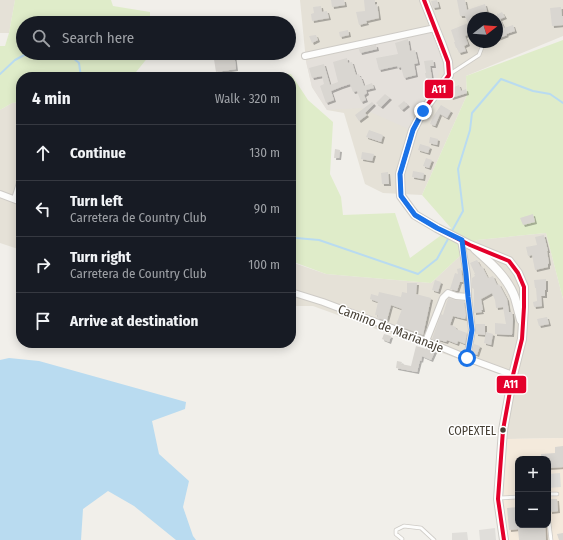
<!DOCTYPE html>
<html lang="en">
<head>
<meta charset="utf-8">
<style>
  body { margin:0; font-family:"Fira Sans Condensed",sans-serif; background:#242831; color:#f1f3f6 }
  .controls { position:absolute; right:12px; bottom:12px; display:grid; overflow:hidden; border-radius:8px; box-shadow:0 2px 10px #0003 }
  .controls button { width:36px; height:36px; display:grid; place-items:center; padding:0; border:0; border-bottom:1px solid #363941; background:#171b24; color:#f1f3f6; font:20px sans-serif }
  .compass { position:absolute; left:467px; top:12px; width:36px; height:36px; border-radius:50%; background:#171b24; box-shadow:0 2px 10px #0003; rotate:73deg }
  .stop { position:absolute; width:12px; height:12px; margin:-9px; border:3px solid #1a73e8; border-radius:50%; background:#fff }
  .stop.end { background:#1a73e8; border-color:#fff; box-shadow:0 1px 4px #0008 }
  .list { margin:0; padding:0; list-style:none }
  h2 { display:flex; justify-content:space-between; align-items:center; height:52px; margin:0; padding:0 16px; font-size:17px }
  h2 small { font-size:13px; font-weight:400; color:#9ea1a6 }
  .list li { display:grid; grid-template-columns:26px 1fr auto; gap:12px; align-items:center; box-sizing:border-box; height:56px; padding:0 16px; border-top:1px solid #363941 }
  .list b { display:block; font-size:15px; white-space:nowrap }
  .list p { margin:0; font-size:13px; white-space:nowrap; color:#9ea1a6 }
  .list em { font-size:13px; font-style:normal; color:#9ea1a6 }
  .icon { flex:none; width:22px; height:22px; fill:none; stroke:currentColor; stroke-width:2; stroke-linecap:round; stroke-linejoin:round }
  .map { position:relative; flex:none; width:563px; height:540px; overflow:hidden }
  .search { position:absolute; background:#171b24; box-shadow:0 2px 10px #0003; left:16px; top:16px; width:280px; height:44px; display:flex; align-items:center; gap:10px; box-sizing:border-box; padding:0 14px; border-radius:22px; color:#9ea1a6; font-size:15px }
  .panel { position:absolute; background:#171b24; box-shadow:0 2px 10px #0003; left:16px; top:72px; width:280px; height:276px; border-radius:16px }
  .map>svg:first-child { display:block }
  .residential { fill:#e5e1d7; fill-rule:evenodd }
  .commercial { fill:#f4eadc; fill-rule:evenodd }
  .industrial { fill:#e4e0db }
  .green { fill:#dfecc9 }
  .parking { fill:#e0deda }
  .water { fill:#b9dbf0 }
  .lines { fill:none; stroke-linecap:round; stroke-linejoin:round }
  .stream { stroke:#b9dbf0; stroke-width:2 }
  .building { fill:#d9d6d1; filter:url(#shadow) }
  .service-casing { stroke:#cecbc6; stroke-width:4.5 }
  .minor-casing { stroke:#cecbc6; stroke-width:8 }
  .tertiary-casing { stroke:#cecbc6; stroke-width:10 }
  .service { stroke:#fdfdfc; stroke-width:3 }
  .minor { stroke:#fdfdfc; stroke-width:6 }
  .tertiary { stroke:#fdfdfc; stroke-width:8 }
  .bus-1-casing { stroke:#fff; stroke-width:7 }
  .bus-1 { stroke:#e4002b; stroke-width:4 }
  .route { stroke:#1a73e8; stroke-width:5 }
  .bus-dot { fill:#474035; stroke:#fff; stroke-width:1.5 }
  .labels { text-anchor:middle; stroke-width:3; stroke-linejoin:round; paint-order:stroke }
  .bus-label { font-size:12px; fill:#474035; stroke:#fff; text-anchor:end }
  .street-label { font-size:13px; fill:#474035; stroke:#fff }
  .line-badge { stroke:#fff; stroke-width:1.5 }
  .badge-label { font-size:11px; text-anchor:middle; font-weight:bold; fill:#fff }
</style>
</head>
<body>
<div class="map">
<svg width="563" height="540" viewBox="0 0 563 540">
  <defs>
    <filter id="shadow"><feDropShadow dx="2" dy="2" stdDeviation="0" flood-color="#0004"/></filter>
  </defs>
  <rect width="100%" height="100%" fill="#f1efea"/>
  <!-- residential -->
  <g class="residential">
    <path d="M 0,0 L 15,0 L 9,33 L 0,33 Z"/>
    <path d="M 300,0 L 563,0 L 563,36 L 466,76 L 467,95 L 422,195 L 383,193 L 365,184 L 344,113 L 327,110 L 312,87 L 306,61 ZM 473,18 L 497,18 L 497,42 L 473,42 Z"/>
    <path d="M 21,102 L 21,250 L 0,243 L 0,110 L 12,103 Z"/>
    <path d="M 546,233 L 563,299 L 563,438 L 507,439 L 508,377 L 313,306 L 291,306 L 291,262 L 326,274 L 431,283 L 477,240 Z"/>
  </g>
  <!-- commercial -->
  <path class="commercial" d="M 563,438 L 563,540 L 510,540 L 503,500 L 507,439 ZM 518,459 L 548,459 L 548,525 L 518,525 Z"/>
  <!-- industrial -->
  <path class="industrial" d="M 434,29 L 443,65 L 411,130 L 361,108 L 327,110 L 312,87 L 306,61 Z"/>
  <!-- green -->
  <g class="green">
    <path d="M 15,0 L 111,0 L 113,6 L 150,12 L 150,23 L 23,23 L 23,53 L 149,53 L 149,56 L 132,77 L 21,77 L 21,102 L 12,103 L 0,110 L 0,46 L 5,46 L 9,33 Z"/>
    <path d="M 563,40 L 563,299 L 546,233 L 477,240 L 431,283 L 326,274 L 291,261 L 291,77 L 258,77 L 262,73 L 291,74 L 308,100 L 333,122 L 330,174 L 341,197 L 343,215 L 395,213 L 410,258 L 451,228 L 422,195 L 467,95 L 466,76 Z"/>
  </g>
  <!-- parking -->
  <g class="parking">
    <path d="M 560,473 L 561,487 L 548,488 L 548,474 Z"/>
    <path d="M 495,528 L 496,540 L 480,540 L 479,530 Z"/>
    <path d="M 467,532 L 468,540 L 452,540 L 452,533 Z"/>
  </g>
  <!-- water -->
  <path class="water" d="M 9,358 L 39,361 L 186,402 L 185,409 L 152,421 L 159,454 L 189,481 L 183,507 L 193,536 L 196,540 L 176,540 L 134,506 L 108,491 L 83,509 L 81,540 L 0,540 L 0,360 Z"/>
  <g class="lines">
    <!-- stream -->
    <g class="stream">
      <path d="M 67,53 L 79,63 L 81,77"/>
      <path d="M 0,74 L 15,60 L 28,53"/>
      <path d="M 452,231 L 463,211 L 458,169 L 470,130 L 472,113 L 501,79 L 533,91 L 550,94 L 563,103"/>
      <path d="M 291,235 L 296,238 L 319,240 L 418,274 L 437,259 L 448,239"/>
    </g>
  </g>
  <!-- building -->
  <g class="building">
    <path d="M 331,0 L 344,0 L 345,5 L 332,7 Z"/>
    <path d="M 364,0 L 375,0 L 375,5 L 377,4 L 379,18 L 366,21 L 367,23 L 359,25 L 356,12 L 365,11 Z"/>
    <path d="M 437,0 L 439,7 L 433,8 L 431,1 Z"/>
    <path d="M 457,0 L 465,0 L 467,10 L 485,4 L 487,11 L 472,16 L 473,20 L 473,35 L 472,33 L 465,36 L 468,44 L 464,46 L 466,51 L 459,53 L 457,48 L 456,48 L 454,42 L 455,42 L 451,30 L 468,23 L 465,16 L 460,16 Z"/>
    <path d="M 321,6 L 322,12 L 327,11 L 329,18 L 312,21 L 311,14 L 314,13 L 313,7 Z"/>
    <path d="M 561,7 L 562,16 L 563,16 L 563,25 L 552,26 L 550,8 Z"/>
    <path d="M 502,12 L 505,17 L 500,19 L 504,28 L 513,25 L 515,31 L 506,34 L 507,35 L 497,39 L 497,13 L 498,14 Z"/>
    <path d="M 348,30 L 349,35 L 340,37 L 339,32 Z"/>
    <path d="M 316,35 L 318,40 L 312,43 L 309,36 Z"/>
    <path d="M 408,39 L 410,51 L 415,50 L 418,63 L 414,64 L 416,75 L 404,78 L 401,67 L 398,68 L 397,66 L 379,70 L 376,58 L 398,54 L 395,43 Z"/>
    <path d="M 376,45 L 377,49 L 360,53 L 359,49 Z"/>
    <path d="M 213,53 L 234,53 L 236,69 L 216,72 Z"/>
    <path d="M 347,58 L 348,63 L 352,62 L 356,75 L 359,74 L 360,77 L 361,77 L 364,86 L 372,83 L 374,88 L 366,90 L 367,93 L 364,95 L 366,100 L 361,102 L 357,91 L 353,92 L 350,84 L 341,87 L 331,91 L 334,100 L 326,103 L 320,86 L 324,84 L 322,76 L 312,78 L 309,68 L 324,64 L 330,85 L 338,82 L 333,62 Z"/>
    <path d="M 433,60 L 434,66 L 430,66 L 432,78 L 426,78 L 425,73 L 426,73 L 424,61 Z"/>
    <path d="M 459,85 L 461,91 L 466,89 L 467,93 L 451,98 L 450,94 L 454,93 L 452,88 Z"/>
    <path d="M 385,94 L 390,98 L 381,107 L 376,103 Z"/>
    <path d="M 404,101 L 408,105 L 402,110 L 398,106 Z"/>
    <path d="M 372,102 L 374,104 L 365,113 L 367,115 L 359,121 L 355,115 Z"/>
    <path d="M 441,105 L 451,111 L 447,118 L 440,114 L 435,126 L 430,124 L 433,117 Z"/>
    <path d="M 369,130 L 383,135 L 381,142 L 366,137 Z"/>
    <path d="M 430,137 L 438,139 L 437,145 L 429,143 Z"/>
    <path d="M 420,144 L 430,147 L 428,153 L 418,150 Z"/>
    <path d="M 335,149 L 340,150 L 339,158 L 334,158 Z"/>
    <path d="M 362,152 L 374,154 L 372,161 L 361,159 Z"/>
    <path d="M 426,158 L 432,160 L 429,168 L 423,166 Z"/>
    <path d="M 413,171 L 424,173 L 423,179 L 412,177 Z"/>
    <path d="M 388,172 L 389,184 L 382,184 L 381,173 Z"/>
    <path d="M 533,214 L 535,222 L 523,225 L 520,218 Z"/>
    <path d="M 544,235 L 548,251 L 547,251 L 549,263 L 548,264 L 548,267 L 535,270 L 532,255 L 528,256 L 526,247 L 537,245 L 535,237 Z"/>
    <path d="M 477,260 L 481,267 L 482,266 L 488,278 L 493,276 L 497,285 L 499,284 L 507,299 L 509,312 L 512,312 L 513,319 L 512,335 L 495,334 L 495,323 L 506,324 L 503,307 L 496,308 L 495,300 L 492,293 L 481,299 L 483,310 L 481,310 L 482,312 L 474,313 L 474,289 L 472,288 L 472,278 L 475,276 L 474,274 L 475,274 L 470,263 Z"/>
    <path d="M 461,268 L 463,282 L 460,282 L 457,291 L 450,289 L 455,273 L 458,274 L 457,269 Z"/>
    <path d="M 546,279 L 546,290 L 545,290 L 545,296 L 541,296 L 542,306 L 534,307 L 533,302 L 537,301 L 536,288 L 535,288 L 534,280 Z"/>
    <path d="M 435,280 L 441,282 L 438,292 L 432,290 Z"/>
    <path d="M 407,283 L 417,283 L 416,294 L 431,298 L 423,335 L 396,325 L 402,309 L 391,305 L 387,320 L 384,319 L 384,320 L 377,318 L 378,315 L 375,315 L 378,302 L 370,299 L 371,294 L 378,296 L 379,292 L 401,297 L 402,292 L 407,293 Z"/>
    <path d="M 449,298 L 455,300 L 464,301 L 466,315 L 465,319 L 453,316 L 450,325 L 456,327 L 456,329 L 467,333 L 465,344 L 458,341 L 457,344 L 447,340 L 446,342 L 436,339 L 435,340 L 432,339 L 441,314 L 443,315 L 447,301 Z"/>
    <path d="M 547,317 L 549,324 L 539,326 L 537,319 Z"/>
    <path d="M 476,324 L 485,324 L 485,335 L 476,334 Z"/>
    <path d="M 486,332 L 493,334 L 491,345 L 484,343 Z"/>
    <path d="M 384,334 L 391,336 L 389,342 L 382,339 Z"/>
    <path d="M 474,344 L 480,346 L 477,355 L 472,353 Z"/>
    <path d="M 416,346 L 426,349 L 426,348 L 430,349 L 435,351 L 431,360 L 422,356 L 421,361 L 420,360 L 417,372 L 396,368 L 397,361 L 402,362 L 401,364 L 411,366 Z"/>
    <path d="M 563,446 L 563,467 L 548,468 L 548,459 L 541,459 L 541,454 L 555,453 L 555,447 Z"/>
    <path d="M 549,499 L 557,499 L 558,511 L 550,512 Z"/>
    <path d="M 518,507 L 518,525 L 545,525 L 546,540 L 519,540 L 518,529 L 509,530 L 507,508 Z"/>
    <path d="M 563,533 L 563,540 L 559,540 L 557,534 Z"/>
  </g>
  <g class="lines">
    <!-- service casing -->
    <g class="service-casing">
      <g id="service">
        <path d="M 450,74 L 479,55 L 484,42"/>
        <path d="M 548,494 L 557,494"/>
        <path d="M 500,498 L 518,497"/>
        <path d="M 548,515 L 551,540"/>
        <path d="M 402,539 L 396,534 L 396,530 L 404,526 L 421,528 L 434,540"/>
      </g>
    </g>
    <!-- minor casing -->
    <g class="minor-casing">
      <g id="minor">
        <path d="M 305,56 L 435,28"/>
        <path d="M 0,194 L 21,202"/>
        <path d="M 15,199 L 21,180"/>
        <path d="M 291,292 L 323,302 L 426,341 L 467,358 L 513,375"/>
        <path d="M 426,341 L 443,298 L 448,293 L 456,296 L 468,297 L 467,275 L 461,240"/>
        <path d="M 467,358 L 472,330 L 468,297"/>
      </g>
    </g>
    <!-- tertiary casing -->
    <g class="tertiary-casing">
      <g id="tertiary">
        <path d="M 424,0 L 442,45 L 448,62 L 449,75 L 423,111 L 413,130 L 400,174 L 401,196 L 415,215 L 437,228 L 470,245 L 509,261 L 518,273 L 524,287 L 524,307 L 522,339 L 513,375 L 503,430 L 498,499 L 504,540"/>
        <path d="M 475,249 C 491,263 508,278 515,298 C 517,305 519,313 521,320"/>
      </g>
    </g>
    <!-- service -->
    <use href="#service" class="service"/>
    <!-- minor -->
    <use href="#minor" class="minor"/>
    <!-- tertiary -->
    <use href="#tertiary" class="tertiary"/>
    <!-- bus-1 casing -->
    <g class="bus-1-casing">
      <path id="bus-1" d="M 424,0 L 448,62 L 449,75 L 423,111 L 413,130 L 400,174 L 401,196 L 415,215 L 437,228 L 470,245 L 509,261 L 518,273 L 524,287 L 524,307 L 522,339 L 513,375 L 503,430 L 498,499 L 504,540"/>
    </g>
    <!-- bus-1 -->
    <use href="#bus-1" class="bus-1"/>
  </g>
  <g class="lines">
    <!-- route -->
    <path class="route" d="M 423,111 L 413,130 L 400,174 L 401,196 L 415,215 L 437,228 L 462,240 L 466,274 L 468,297 L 472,330 L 467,358"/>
  </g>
  <!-- markers -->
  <circle class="bus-dot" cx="503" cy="430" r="3.5"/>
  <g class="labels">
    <!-- bus labels -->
    <g class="bus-label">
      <text x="496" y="435">COPEXTEL</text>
    </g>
    <!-- street labels -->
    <g class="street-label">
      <text transform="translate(391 328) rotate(21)" y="5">Camino de Marianaje</text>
    </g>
  </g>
  <g class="line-badge">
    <rect x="424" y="79" width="30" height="20" rx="4" fill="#e4002b"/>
    <rect x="496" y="375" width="31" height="19" rx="4" fill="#e4002b"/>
  </g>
  <g class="badge-label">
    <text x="439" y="93">A11</text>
    <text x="511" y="388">A11</text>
  </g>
</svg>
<div class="controls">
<button>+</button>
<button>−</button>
</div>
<svg class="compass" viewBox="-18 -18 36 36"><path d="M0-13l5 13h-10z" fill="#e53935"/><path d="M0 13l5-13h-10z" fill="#9ea1a6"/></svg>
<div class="stop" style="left:467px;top:358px"></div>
<div class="stop end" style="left:423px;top:111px"></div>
<div class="search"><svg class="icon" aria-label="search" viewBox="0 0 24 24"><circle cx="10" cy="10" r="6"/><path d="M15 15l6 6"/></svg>Search here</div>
<section class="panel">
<h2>4 min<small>Walk · 320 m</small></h2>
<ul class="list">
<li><svg class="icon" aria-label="ahead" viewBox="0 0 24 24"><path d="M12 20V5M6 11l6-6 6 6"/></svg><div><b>Continue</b></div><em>130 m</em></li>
<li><svg class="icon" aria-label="left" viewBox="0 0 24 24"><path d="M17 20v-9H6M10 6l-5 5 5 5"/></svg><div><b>Turn left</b><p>Carretera de Country Club</p></div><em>90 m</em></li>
<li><svg class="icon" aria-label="right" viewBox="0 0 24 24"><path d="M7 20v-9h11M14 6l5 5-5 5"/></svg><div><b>Turn right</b><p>Carretera de Country Club</p></div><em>100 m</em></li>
<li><svg class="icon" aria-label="arrive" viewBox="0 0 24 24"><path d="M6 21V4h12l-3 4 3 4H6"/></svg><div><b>Arrive at destination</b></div></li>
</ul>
</section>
</div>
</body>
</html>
